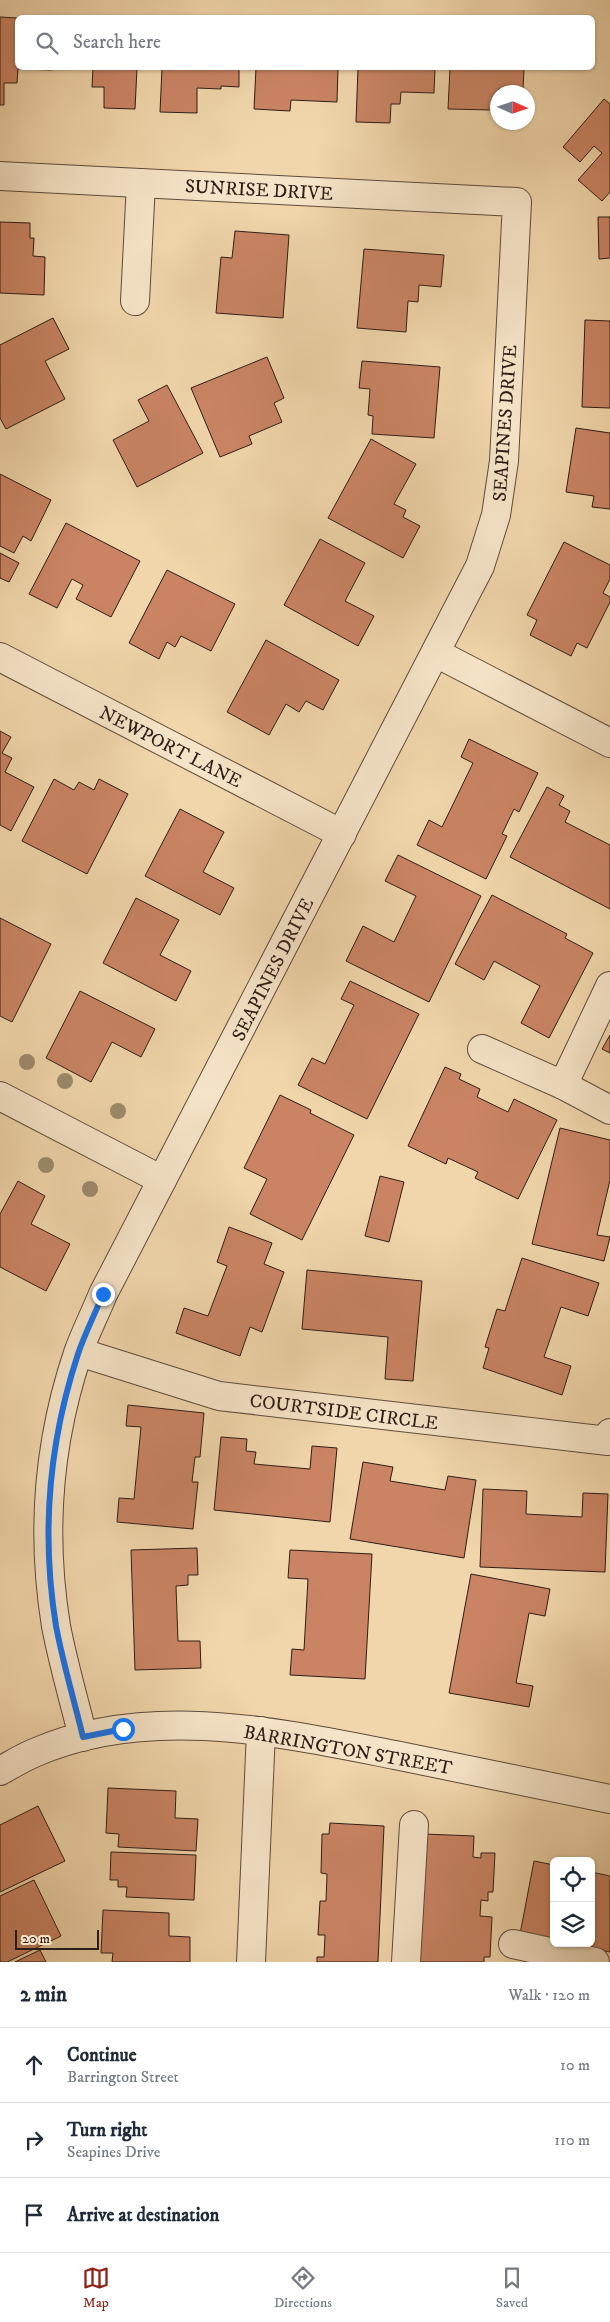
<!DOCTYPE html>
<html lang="en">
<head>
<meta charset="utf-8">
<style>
  body { margin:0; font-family:"IM FELL DW Pica",serif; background:#f2f2f3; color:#1f2937 }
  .controls { position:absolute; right:15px; bottom:15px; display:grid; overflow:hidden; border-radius:8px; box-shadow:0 1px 4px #0004 }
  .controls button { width:45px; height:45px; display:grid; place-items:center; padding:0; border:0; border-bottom:1px solid #e0e1e3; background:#fff; color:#1f2937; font:25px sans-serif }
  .compass { position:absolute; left:490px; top:85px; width:45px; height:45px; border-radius:50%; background:#fff; box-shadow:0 1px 4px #0004; rotate:93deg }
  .scale { position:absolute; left:15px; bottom:12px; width:84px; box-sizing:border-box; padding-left:5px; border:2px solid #2e1d16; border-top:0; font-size:14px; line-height:18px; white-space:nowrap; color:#2e1d16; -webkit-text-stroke:4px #f6e4c8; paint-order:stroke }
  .stop { position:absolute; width:15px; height:15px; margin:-11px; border:4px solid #1a73e8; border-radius:50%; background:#fff }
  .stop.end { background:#1a73e8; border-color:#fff; box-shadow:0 1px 5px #0008 }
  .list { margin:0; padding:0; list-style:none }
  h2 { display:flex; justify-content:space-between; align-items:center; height:65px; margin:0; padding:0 20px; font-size:21px }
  h2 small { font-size:16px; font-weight:400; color:#747a83 }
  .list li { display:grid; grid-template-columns:32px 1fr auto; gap:15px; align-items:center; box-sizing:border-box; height:75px; padding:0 20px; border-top:1px solid #e0e1e3 }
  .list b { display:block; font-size:19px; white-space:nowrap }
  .list p { margin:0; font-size:16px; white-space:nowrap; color:#747a83 }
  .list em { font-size:16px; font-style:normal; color:#747a83 }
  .icon { flex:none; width:28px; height:28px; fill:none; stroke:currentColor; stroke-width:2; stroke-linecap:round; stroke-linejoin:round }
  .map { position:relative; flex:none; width:610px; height:1962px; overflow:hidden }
  .search { position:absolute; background:#fff; box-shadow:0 1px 4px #0004; left:15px; right:15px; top:15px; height:55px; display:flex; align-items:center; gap:12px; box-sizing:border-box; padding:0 18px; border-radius:8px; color:#747a83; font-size:19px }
  .sheet { height:290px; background:#fff }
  nav { display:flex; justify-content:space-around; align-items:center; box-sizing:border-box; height:70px; border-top:1px solid #e0e1e3; background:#fff; font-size:14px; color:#747a83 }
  nav a { display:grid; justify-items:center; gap:2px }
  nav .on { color:#8f2418 }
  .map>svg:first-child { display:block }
  .building { fill:#ca8464; stroke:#2e1d16 }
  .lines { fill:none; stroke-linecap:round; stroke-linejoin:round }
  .minor-casing { stroke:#5f4b3b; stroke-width:30 }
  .minor { stroke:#f6e4c8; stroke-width:28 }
  .tree { fill:#9d8b6c }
  .route { stroke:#1a73e8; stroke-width:6 }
  .labels { text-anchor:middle; stroke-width:4; stroke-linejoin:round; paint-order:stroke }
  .street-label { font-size:19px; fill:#2e1d16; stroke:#f6e4c8 }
</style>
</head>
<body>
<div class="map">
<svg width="610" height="1962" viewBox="0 0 610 1962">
  <rect width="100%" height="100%" fill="#f1d6ab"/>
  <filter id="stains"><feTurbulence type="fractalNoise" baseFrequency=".004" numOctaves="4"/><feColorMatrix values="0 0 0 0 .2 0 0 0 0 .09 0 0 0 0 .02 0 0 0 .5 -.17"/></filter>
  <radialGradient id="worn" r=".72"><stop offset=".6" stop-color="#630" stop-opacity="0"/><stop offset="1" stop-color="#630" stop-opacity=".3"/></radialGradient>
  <!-- building -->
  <g class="building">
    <path d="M 0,17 L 18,18 L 18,68 L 52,68 L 52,70 L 18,69 L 17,83 L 4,83 L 4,105 L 0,105 Z"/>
    <path d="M 93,68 L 137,68 L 135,109 L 104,108 L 104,87 L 92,87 Z"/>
    <path d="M 162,68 L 239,68 L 239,87 L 221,86 L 221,89 L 197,88 L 197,113 L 160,112 Z"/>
    <path d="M 256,68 L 338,68 L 337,102 L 291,100 L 290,111 L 254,109 Z"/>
    <path d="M 358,68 L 435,68 L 434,93 L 401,92 L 400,104 L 391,104 L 390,123 L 356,122 Z"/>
    <path d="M 450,68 L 524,68 L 523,90 L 499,89 L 498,102 L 492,101 L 492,110 L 448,109 Z"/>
    <path d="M 604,99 L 610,104 L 610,192 L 602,201 L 578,180 L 602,153 L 594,146 L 580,162 L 563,147 Z"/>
    <path d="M 598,217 L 610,217 L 610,258 L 599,259 Z"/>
    <path d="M 0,222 L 30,223 L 30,238 L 34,238 L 33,256 L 45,257 L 44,295 L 0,293 Z"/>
    <path d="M 235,231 L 289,235 L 283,318 L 216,313 L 221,257 L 232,258 Z"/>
    <path d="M 364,249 L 444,255 L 441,287 L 419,285 L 418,302 L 408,301 L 406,332 L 357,328 Z"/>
    <path d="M 53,318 L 69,349 L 45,361 L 65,399 L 6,429 L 0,418 L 0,345 Z"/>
    <path d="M 585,320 L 610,321 L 610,408 L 582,407 Z"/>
    <path d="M 267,357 L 284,398 L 274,403 L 282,422 L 249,436 L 252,444 L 220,457 L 191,388 Z"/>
    <path d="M 362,361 L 440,367 L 434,438 L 372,434 L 373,416 L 368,415 L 370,389 L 359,388 Z"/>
    <path d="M 167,385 L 203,453 L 137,487 L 113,440 L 149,421 L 138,400 Z"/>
    <path d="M 576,428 L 610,433 L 610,509 L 592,507 L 594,496 L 566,492 Z"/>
    <path d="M 371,439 L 416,464 L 394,504 L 406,510 L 403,517 L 420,526 L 403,558 L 328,518 Z"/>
    <path d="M 0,474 L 51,500 L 31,541 L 23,536 L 14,553 L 0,546 Z"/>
    <path d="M 66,523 L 140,561 L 111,617 L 76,599 L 83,585 L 72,579 L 57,608 L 29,594 Z"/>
    <path d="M 320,539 L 365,563 L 345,601 L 374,616 L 358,646 L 284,605 Z"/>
    <path d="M 564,542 L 610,565 L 610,579 L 603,593 L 610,597 L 610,602 L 587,648 L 577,643 L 571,656 L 530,635 L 537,620 L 527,615 Z"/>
    <path d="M 0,553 L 19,563 L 9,582 L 0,578 Z"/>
    <path d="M 167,570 L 235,604 L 211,651 L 181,636 L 175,647 L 167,642 L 159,659 L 129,643 Z"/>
    <path d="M 266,640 L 339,680 L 323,710 L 306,701 L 299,712 L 286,704 L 269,735 L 227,712 Z"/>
    <path d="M 0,731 L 11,737 L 2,753 L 12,758 L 5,772 L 34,787 L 11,831 L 0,825 Z"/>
    <path d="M 469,739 L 538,773 L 519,812 L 514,809 L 502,834 L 507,836 L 486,879 L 417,845 L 429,820 L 442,827 L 473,763 L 461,757 Z"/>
    <path d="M 54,779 L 74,790 L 79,782 L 94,790 L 99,779 L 128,794 L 87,874 L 22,841 Z"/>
    <path d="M 547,787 L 564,796 L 559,805 L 570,811 L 565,822 L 610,845 L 610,909 L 510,857 Z"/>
    <path d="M 180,809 L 224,832 L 203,872 L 234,888 L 220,915 L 145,876 Z"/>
    <path d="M 398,855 L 481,896 L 429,1002 L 346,961 L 363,926 L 394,942 L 416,896 L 385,881 Z"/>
    <path d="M 492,895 L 567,934 L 565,938 L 593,953 L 549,1038 L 521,1023 L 540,986 L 494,961 L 484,980 L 455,964 Z"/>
    <path d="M 136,898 L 179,920 L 160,955 L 191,971 L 176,1001 L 103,963 Z"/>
    <path d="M 0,918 L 51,944 L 12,1022 L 0,1016 Z"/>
    <path d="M 350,981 L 419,1014 L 367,1119 L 298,1085 L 312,1058 L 325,1064 L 354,1005 L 341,999 Z"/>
    <path d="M 80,991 L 155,1029 L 141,1057 L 112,1042 L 91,1082 L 46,1058 Z"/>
    <path d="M 610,1035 L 610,1053 L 602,1049 Z"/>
    <path d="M 445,1067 L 461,1074 L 459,1079 L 480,1089 L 477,1097 L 508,1112 L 514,1099 L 557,1120 L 518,1199 L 475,1178 L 478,1172 L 448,1158 L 446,1164 L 408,1146 Z"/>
    <path d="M 280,1095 L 311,1110 L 310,1113 L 354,1135 L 302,1240 L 250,1214 L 267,1179 L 244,1168 Z"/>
    <path d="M 560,1128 L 610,1140 L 610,1180 L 597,1235 L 610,1237 L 604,1261 L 532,1244 Z"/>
    <path d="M 380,1176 L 404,1182 L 389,1242 L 365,1236 Z"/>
    <path d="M 18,1181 L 45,1196 L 31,1224 L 70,1244 L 46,1291 L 0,1267 L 0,1214 Z"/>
    <path d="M 229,1227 L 272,1243 L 264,1264 L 284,1272 L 262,1332 L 250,1327 L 240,1356 L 176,1333 L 184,1308 L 208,1316 L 227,1266 L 217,1262 Z"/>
    <path d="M 522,1258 L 599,1283 L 588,1316 L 561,1307 L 544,1357 L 571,1366 L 562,1395 L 483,1368 L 489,1348 L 485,1347 L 497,1309 L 505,1311 Z"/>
    <path d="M 307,1270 L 422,1281 L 413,1381 L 385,1379 L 388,1337 L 302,1329 Z"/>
    <path d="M 128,1405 L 204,1413 L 200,1457 L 195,1457 L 192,1482 L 198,1482 L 193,1529 L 117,1522 L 119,1498 L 134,1499 L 141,1427 L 126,1426 Z"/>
    <path d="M 221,1437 L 247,1439 L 246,1451 L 256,1452 L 254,1464 L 310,1469 L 312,1446 L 337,1448 L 330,1522 L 214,1510 Z"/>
    <path d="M 363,1462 L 393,1467 L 390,1481 L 445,1490 L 448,1476 L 476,1480 L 464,1558 L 350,1539 Z"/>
    <path d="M 483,1489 L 527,1491 L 526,1514 L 582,1517 L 583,1493 L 608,1494 L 605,1572 L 480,1567 Z"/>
    <path d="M 197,1548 L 198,1575 L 188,1575 L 188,1585 L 176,1586 L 178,1641 L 200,1641 L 201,1668 L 135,1670 L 131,1550 Z"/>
    <path d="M 290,1550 L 372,1554 L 365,1679 L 290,1675 L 292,1649 L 304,1650 L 308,1579 L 288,1578 Z"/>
    <path d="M 471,1574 L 550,1589 L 545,1616 L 529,1613 L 516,1683 L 533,1686 L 529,1707 L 449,1693 Z"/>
    <path d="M 108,1788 L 176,1791 L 175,1818 L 198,1819 L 196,1851 L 118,1847 L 119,1834 L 106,1833 Z"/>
    <path d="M 38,1806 L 65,1861 L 0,1892 L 0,1825 Z"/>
    <path d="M 330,1823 L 384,1826 L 378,1962 L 317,1962 L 317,1957 L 324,1957 L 325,1935 L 318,1935 L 320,1901 L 326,1901 L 327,1874 L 321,1873 L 322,1834 L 329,1834 Z"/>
    <path d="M 424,1834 L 474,1836 L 473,1857 L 481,1858 L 481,1853 L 495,1853 L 493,1892 L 488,1892 L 488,1901 L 481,1900 L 480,1916 L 492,1917 L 490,1957 L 484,1957 L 484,1962 L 419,1962 Z"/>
    <path d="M 111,1852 L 196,1855 L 194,1900 L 126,1897 L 127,1887 L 118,1887 L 118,1880 L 110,1880 Z"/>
    <path d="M 534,1861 L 554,1865 L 554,1928 L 552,1928 L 550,1940 L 520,1934 Z"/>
    <path d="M 591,1872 L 610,1876 L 610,1952 L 567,1943 L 591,1943 Z"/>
    <path d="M 34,1880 L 61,1936 L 7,1962 L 0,1962 L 0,1896 Z"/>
    <path d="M 103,1910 L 169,1913 L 169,1936 L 190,1937 L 190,1962 L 112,1962 L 113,1953 L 101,1953 Z"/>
    <path d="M 40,1950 L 46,1962 L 15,1962 Z"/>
  </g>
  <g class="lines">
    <!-- minor casing -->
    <g class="minor-casing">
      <g id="minor">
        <path d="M 0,176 L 517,202 L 504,461 L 496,515 L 480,566 L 103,1294 C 95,1314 85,1333 78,1353 C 48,1442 41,1534 56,1626 C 63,1663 74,1700 83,1737"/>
        <path d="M 135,301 L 141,183"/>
        <path d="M 436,653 L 610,743"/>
        <path d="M 0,657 L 342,834"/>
        <path d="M 482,1049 L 563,1085 L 610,1110"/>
        <path d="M 563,1085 L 610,986"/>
        <path d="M 0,1096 L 162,1180"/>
        <path d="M 79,1352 L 219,1396 L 608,1441 L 610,1433"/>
        <path d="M 0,1771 C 11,1765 22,1758 34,1753 C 148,1703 277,1732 395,1755 C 467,1770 538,1784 610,1799"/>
        <path d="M 513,1944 L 595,1962"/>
        <path d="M 251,1962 L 261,1731"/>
        <path d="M 406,1962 L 414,1825"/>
      </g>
    </g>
    <!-- minor -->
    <use href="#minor" class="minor"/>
  </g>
  <!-- trees -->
  <g class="tree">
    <circle cx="27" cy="1062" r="8"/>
    <circle cx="65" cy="1081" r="8"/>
    <circle cx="118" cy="1111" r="8"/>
    <circle cx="46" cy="1165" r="8"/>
    <circle cx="90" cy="1189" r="8"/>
  </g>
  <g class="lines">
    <!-- route -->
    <path class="route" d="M 103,1294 C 95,1314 85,1333 78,1354 C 49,1442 41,1534 56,1626 C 63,1663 74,1700 83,1737 L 123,1729"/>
  </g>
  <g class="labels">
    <!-- street labels -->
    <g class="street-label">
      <text transform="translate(259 189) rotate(3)" y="7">SUNRISE DRIVE</text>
      <text transform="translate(504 423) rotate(-86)" y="7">SEAPINES DRIVE</text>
      <text transform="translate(171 746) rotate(27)" y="7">NEWPORT LANE</text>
      <text transform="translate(272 969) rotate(-63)" y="7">SEAPINES DRIVE</text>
      <text transform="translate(344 1411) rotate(7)" y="7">COURTSIDE CIRCLE</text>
      <text transform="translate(348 1749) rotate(10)" y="7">BARRINGTON STREET</text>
    </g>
  </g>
  <rect width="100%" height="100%" filter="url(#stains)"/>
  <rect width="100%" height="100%" fill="url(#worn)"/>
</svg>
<div class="controls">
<button><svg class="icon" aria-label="locate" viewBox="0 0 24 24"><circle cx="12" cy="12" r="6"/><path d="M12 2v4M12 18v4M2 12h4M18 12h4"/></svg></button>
<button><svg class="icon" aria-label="layers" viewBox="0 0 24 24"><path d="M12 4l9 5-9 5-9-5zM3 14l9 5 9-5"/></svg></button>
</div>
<svg class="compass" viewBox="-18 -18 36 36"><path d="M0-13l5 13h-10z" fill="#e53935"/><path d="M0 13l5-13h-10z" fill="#747a83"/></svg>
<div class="scale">20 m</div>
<div class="stop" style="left:123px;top:1729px"></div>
<div class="stop end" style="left:103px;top:1294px"></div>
<div class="search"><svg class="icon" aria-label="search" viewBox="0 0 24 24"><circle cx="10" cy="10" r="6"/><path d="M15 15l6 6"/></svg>Search here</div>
</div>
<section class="sheet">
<h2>2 min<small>Walk · 120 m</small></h2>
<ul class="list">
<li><svg class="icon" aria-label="ahead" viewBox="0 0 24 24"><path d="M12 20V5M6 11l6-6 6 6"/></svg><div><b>Continue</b><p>Barrington Street</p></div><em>10 m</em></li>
<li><svg class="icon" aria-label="right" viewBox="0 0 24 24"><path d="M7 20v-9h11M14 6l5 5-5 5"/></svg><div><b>Turn right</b><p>Seapines Drive</p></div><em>110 m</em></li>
<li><svg class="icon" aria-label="arrive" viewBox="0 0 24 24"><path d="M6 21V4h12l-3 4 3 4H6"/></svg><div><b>Arrive at destination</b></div></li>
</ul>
</section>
<nav>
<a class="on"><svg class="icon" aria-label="map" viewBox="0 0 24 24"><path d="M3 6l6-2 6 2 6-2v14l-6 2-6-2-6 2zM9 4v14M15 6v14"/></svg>Map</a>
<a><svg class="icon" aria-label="directions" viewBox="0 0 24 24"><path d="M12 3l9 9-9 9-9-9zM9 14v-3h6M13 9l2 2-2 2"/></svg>Directions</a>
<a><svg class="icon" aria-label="saved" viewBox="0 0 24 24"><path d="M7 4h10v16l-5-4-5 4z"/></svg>Saved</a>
</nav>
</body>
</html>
